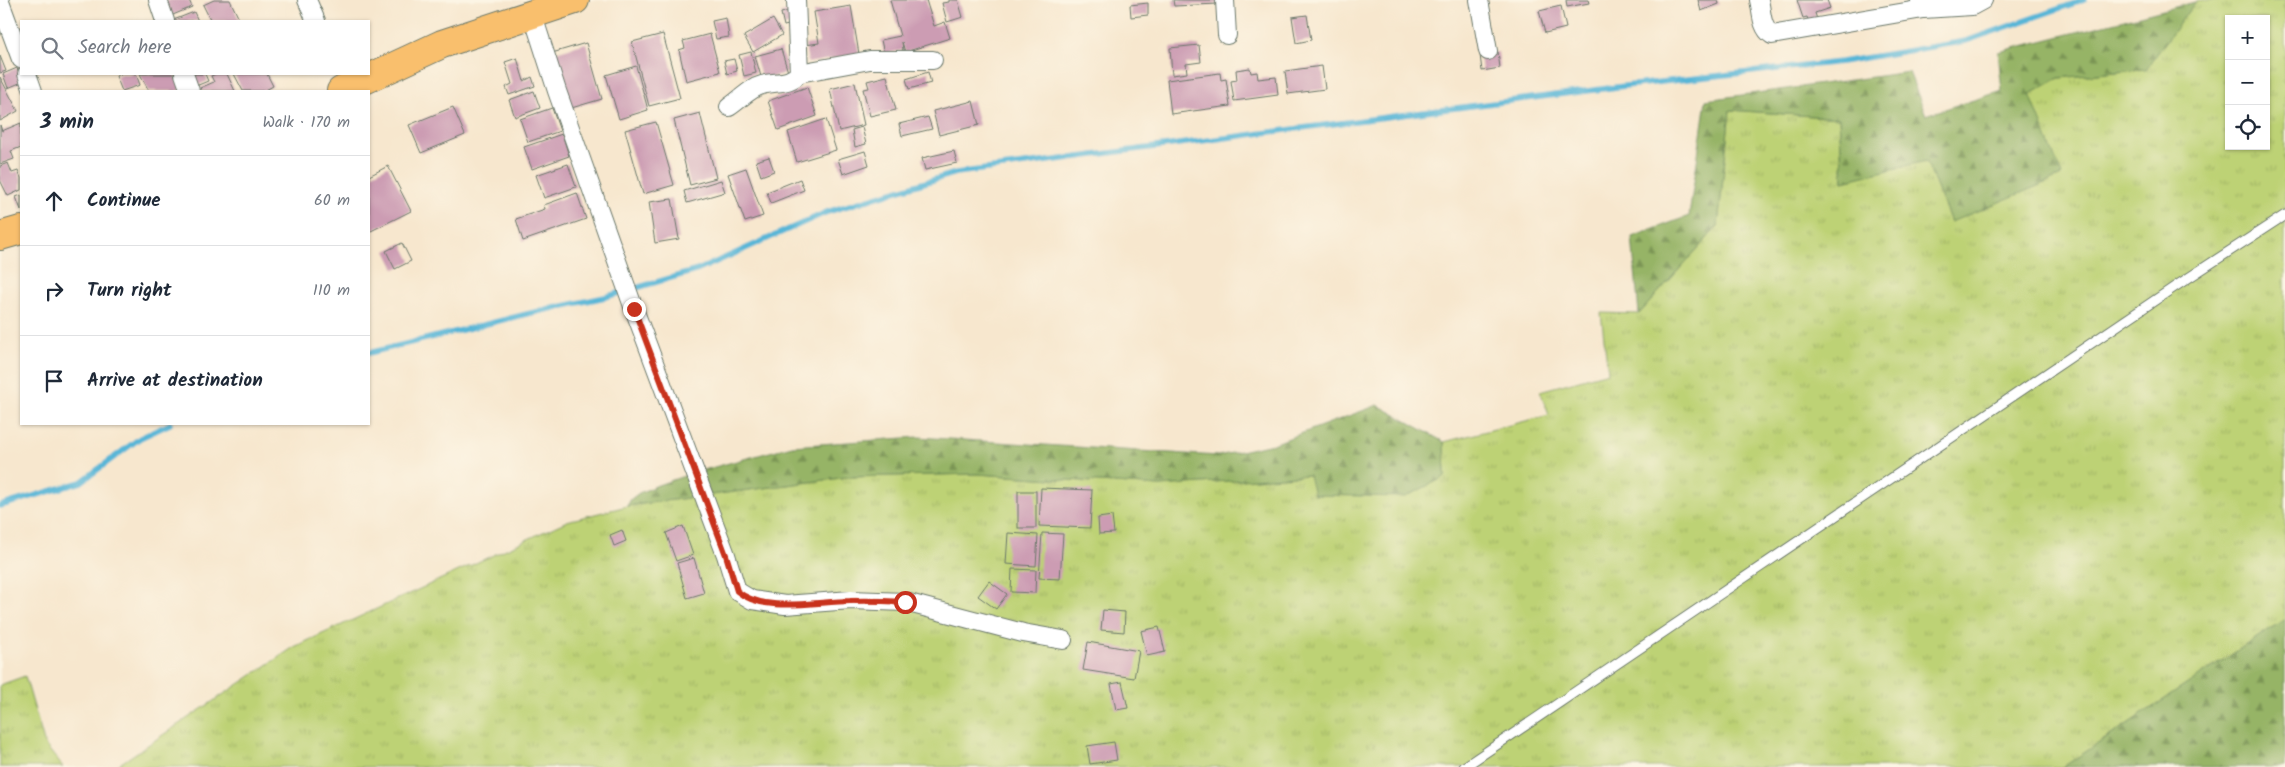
<!DOCTYPE html>
<html lang="en">
<head>
<meta charset="utf-8">
<style>
  body { margin:0; font-family:Kalam,sans-serif; background:#f2f2f3; color:#1f2937 }
  .controls { position:absolute; right:15px; top:15px; display:grid; overflow:hidden; border-radius:0px; box-shadow:0 1px 4px #0004 }
  .controls button { width:45px; height:45px; display:grid; place-items:center; padding:0; border:0; border-bottom:1px solid #e0e1e3; background:#fff; color:#1f2937; font:25px sans-serif }
  .stop { position:absolute; width:15px; height:15px; margin:-11px; border:4px solid #c8321e; border-radius:50%; background:#fff }
  .stop.end { background:#c8321e; border-color:#fff; box-shadow:0 1px 5px #0008 }
  .list { margin:0; padding:0; list-style:none }
  h2 { display:flex; justify-content:space-between; align-items:center; height:65px; margin:0; padding:0 20px; font-size:21px }
  h2 small { font-size:16px; font-weight:400; color:#747a83 }
  .list li { display:grid; grid-template-columns:32px 1fr auto; gap:15px; align-items:center; box-sizing:border-box; height:90px; padding:0 20px; border-top:1px solid #e0e1e3 }
  .list b { display:block; font-size:19px; white-space:nowrap }
  .list em { font-size:16px; font-style:normal; color:#747a83 }
  .icon { flex:none; width:28px; height:28px; fill:none; stroke:currentColor; stroke-width:2; stroke-linecap:round; stroke-linejoin:round }
  .map { position:relative; flex:none; width:2285px; height:767px; overflow:hidden }
  .search { position:absolute; background:#fff; box-shadow:0 1px 4px #0004; left:20px; top:20px; width:350px; height:55px; display:flex; align-items:center; gap:12px; box-sizing:border-box; padding:0 18px; border-radius:0px; color:#747a83; font-size:19px }
  .panel { position:absolute; background:#fff; box-shadow:0 1px 4px #0004; left:20px; top:90px; width:350px; height:335px; border-radius:0px }
  .map>svg:first-child { display:block }
  .grass { fill:url(#grass-tufts); stroke:#6e8854; fill-rule:evenodd }
  .forest { fill:url(#forest-firs); stroke:#5a784d }
  .lines { fill:none; stroke-linecap:round; stroke-linejoin:round }
  .stream { stroke:#58b6d7; stroke-width:5.5 }
  .building { fill:#cc9cb3 }
  .service-casing { stroke:#6b786a; stroke-width:11 }
  .minor-casing { stroke:#6b786a; stroke-width:20 }
  .trunk-casing { stroke:#6b786a; stroke-width:30 }
  .service { stroke:#fff; stroke-width:9 }
  .minor { stroke:#fff; stroke-width:18 }
  .trunk { stroke:#f9bf6d; stroke-width:28 }
  .route { stroke:#c8321e; stroke-width:6 }
</style>
</head>
<body>
<div class="map">
<svg width="2285" height="767" viewBox="0 0 2285 767">
  <defs>
    <pattern id="grass-tufts" width="24" height="20" patternUnits="userSpaceOnUse" patternTransform="scale(1.25)"><rect width="24" height="20" fill="#bdd275"/><path d="M3 7l-1-3M5 7V3M7 7l1-3M15 17l-1-3M17 17v-4M19 17l1-3" fill="none" stroke="#a2b566"/></pattern>
    <pattern id="forest-firs" width="22" height="20" patternUnits="userSpaceOnUse" patternTransform="scale(1.25)"><rect width="22" height="20" fill="#96b466"/><path d="M5 1l3.5 6h-7zM16 11l3.5 6h-7z" fill="#7a9455"/></pattern>
  </defs>
  <rect width="100%" height="100%" fill="#fcf5e5"/>
  <filter id="ink" filterUnits="userSpaceOnUse"><feTurbulence type="fractalNoise" baseFrequency=".02" numOctaves="2"/><feDisplacementMap in="SourceGraphic" scale="10" xChannelSelector="R" yChannelSelector="G"/><feConvolveMatrix kernelMatrix="1 2 1 2 8 2 1 2 1" color-interpolation-filters="sRGB"/></filter>
  <filter id="wash" filterUnits="userSpaceOnUse"><feTurbulence type="fractalNoise" baseFrequency=".0096" numOctaves="4" result="noise"/><feDisplacementMap in="SourceGraphic" scale="20" xChannelSelector="R" yChannelSelector="G"/><feGaussianBlur stdDeviation="1.12" result="paint"/><feColorMatrix in="noise" values="0 0 0 0 0 0 0 0 0 0 0 0 0 0 0 0 0 1.4 0 .05"/><feComposite in="paint" operator="in"/></filter>
  <g filter="url(#wash)">
    <rect width="100%" height="100%" fill="#f7e7ce"/>
    <!-- grass -->
    <g class="grass">
      <path d="M 2199,0 L 2285,0 L 2285,619 L 2063,767 L 115,767 L 294,647 L 567,521 L 627,506 L 848,477 L 977,474 L 1160,486 L 1309,475 L 1445,477 L 1444,442 L 1549,415 L 1540,391 L 1608,372 L 1601,313 L 1639,314 L 1718,226 L 1730,110 L 1839,118 L 1843,181 L 1926,160 L 1951,222 L 2029,94 L 2059,78 L 2145,69 L 2195,2 ZM 2229,19 L 2266,19 L 2266,146 L 2229,146 Z"/>
      <path d="M 25,676 L 45,745 L 63,767 L 0,767 L 0,685 Z"/>
    </g>
    <!-- forest -->
    <g class="forest">
      <path d="M 2195,2 L 2146,69 L 2059,78 L 2030,94 L 2062,176 L 1951,222 L 1926,161 L 1843,181 L 1839,118 L 1730,110 L 1718,226 L 1639,314 L 1632,237 L 1689,216 L 1706,100 L 1909,72 L 1926,115 L 2002,91 L 1998,52 Z"/>
      <path d="M 1378,405 L 1444,442 L 1445,477 L 1405,497 L 1314,495 L 1309,475 L 1160,486 L 977,474 L 848,477 L 627,506 L 631,499 L 639,493 L 658,485 L 696,472 L 792,446 L 918,437 L 1218,456 L 1273,444 Z"/>
      <path d="M 2285,619 L 2285,767 L 2063,767 Z"/>
    </g>
    <g class="lines">
      <!-- stream -->
      <g class="stream">
        <path d="M 369,353 L 531,313 L 605,297 L 698,270 L 827,212 L 956,173 L 1625,86 L 1841,62 L 1966,41 L 2084,0"/>
        <path d="M 0,506 L 81,482 L 140,438 L 170,424"/>
      </g>
    </g>
    <g id="blocks">
      <!-- building -->
      <g class="building">
        <path d="M 170,0 L 189,0 L 192,7 L 168,17 L 163,3 Z"/>
        <path d="M 214,0 L 230,0 L 240,21 L 211,21 L 203,5 Z"/>
        <path d="M 890,0 L 926,0 L 934,26 L 945,22 L 950,38 L 905,52 L 902,42 L 903,50 L 884,54 L 881,40 L 900,36 Z"/>
        <path d="M 949,0 L 958,0 L 963,17 L 947,22 L 942,3 L 949,2 Z"/>
        <path d="M 1173,0 L 1217,0 L 1218,4 L 1174,6 Z"/>
        <path d="M 1566,0 L 1588,0 L 1589,3 L 1567,7 Z"/>
        <path d="M 1698,0 L 1718,0 L 1719,4 L 1701,11 Z"/>
        <path d="M 1797,0 L 1827,0 L 1830,8 L 1815,13 L 1819,26 L 1812,29 L 1807,17 L 1803,18 Z"/>
        <path d="M 1148,3 L 1148,15 L 1131,17 L 1130,5 Z"/>
        <path d="M 851,6 L 859,54 L 808,63 L 805,45 L 819,43 L 814,12 Z"/>
        <path d="M 1561,6 L 1566,28 L 1545,33 L 1539,11 Z"/>
        <path d="M 793,10 L 796,23 L 784,26 L 781,13 Z"/>
        <path d="M 194,12 L 198,21 L 171,21 Z"/>
        <path d="M 1307,15 L 1311,40 L 1296,43 L 1292,17 Z"/>
        <path d="M 726,18 L 729,37 L 716,39 L 712,21 Z"/>
        <path d="M 773,19 L 782,35 L 753,52 L 744,36 Z"/>
        <path d="M 663,34 L 680,98 L 649,106 L 632,42 Z"/>
        <path d="M 710,34 L 720,72 L 686,81 L 679,50 L 685,48 L 683,41 Z"/>
        <path d="M 586,43 L 602,99 L 568,109 L 552,53 Z"/>
        <path d="M 1199,45 L 1201,62 L 1186,64 L 1187,73 L 1172,75 L 1170,48 Z"/>
        <path d="M 781,49 L 788,72 L 762,80 L 755,56 Z"/>
        <path d="M 751,52 L 756,73 L 744,76 L 739,55 Z"/>
        <path d="M 1498,52 L 1500,68 L 1482,71 L 1480,55 Z"/>
        <path d="M 0,56 L 6,71 L 0,73 Z"/>
        <path d="M 517,58 L 524,81 L 532,77 L 535,86 L 509,95 L 506,87 L 512,84 L 505,62 Z"/>
        <path d="M 734,59 L 737,71 L 727,74 L 724,61 Z"/>
        <path d="M 636,66 L 648,110 L 619,119 L 606,75 Z"/>
        <path d="M 1322,66 L 1325,89 L 1288,94 L 1285,71 Z"/>
        <path d="M 17,68 L 22,82 L 8,88 L 3,74 Z"/>
        <path d="M 1250,68 L 1251,73 L 1257,72 L 1258,79 L 1276,77 L 1278,95 L 1234,101 L 1231,81 L 1237,80 L 1236,70 Z"/>
        <path d="M 928,72 L 931,83 L 909,89 L 906,79 Z"/>
        <path d="M 1220,73 L 1221,80 L 1226,79 L 1230,106 L 1171,114 L 1167,80 Z"/>
        <path d="M 121,74 L 136,74 L 140,85 L 122,91 L 116,76 Z"/>
        <path d="M 140,74 L 174,74 L 181,89 L 177,91 L 149,91 Z"/>
        <path d="M 188,74 L 205,74 L 208,81 L 196,86 Z"/>
        <path d="M 216,74 L 227,74 L 235,91 L 202,91 L 200,88 L 214,82 L 211,76 Z"/>
        <path d="M 234,74 L 267,74 L 273,86 L 264,91 L 243,91 Z"/>
        <path d="M 887,76 L 896,110 L 870,116 L 863,89 L 869,88 L 867,81 Z"/>
        <path d="M 0,77 L 18,111 L 0,121 Z"/>
        <path d="M 855,83 L 864,125 L 839,131 L 830,89 Z"/>
        <path d="M 807,87 L 817,116 L 778,130 L 768,101 Z"/>
        <path d="M 534,91 L 540,108 L 515,117 L 509,100 Z"/>
        <path d="M 973,101 L 979,125 L 939,135 L 933,111 Z"/>
        <path d="M 453,107 L 465,135 L 421,153 L 409,125 Z"/>
        <path d="M 552,108 L 560,131 L 528,142 L 520,119 Z"/>
        <path d="M 700,113 L 716,178 L 690,185 L 674,120 Z"/>
        <path d="M 928,117 L 932,129 L 902,136 L 899,124 Z"/>
        <path d="M 826,119 L 836,150 L 797,162 L 788,132 Z"/>
        <path d="M 656,122 L 674,185 L 643,194 L 625,130 Z"/>
        <path d="M 21,123 L 21,147 L 11,151 L 14,159 L 0,164 L 0,125 L 2,131 Z"/>
        <path d="M 862,127 L 866,144 L 855,147 L 852,130 Z"/>
        <path d="M 562,134 L 569,156 L 532,169 L 524,147 Z"/>
        <path d="M 865,151 L 869,165 L 843,174 L 838,159 Z"/>
        <path d="M 954,151 L 957,163 L 925,170 L 922,158 Z"/>
        <path d="M 769,157 L 774,171 L 761,176 L 756,161 Z"/>
        <path d="M 8,163 L 12,173 L 18,171 L 21,178 L 21,190 L 8,196 L 0,180 L 0,166 Z"/>
        <path d="M 568,164 L 576,187 L 544,198 L 536,175 Z"/>
        <path d="M 388,166 L 411,211 L 369,232 L 369,176 Z"/>
        <path d="M 746,168 L 763,216 L 745,222 L 728,174 Z"/>
        <path d="M 800,179 L 804,190 L 771,203 L 767,192 Z"/>
        <path d="M 721,180 L 725,192 L 687,203 L 684,191 Z"/>
        <path d="M 577,193 L 586,219 L 523,241 L 516,219 L 545,209 L 544,205 Z"/>
        <path d="M 21,195 L 21,210 L 16,197 Z"/>
        <path d="M 672,199 L 679,239 L 655,243 L 649,202 Z"/>
        <path d="M 402,243 L 411,261 L 395,269 L 386,251 Z"/>
        <path d="M 1041,488 L 1092,490 L 1090,528 L 1039,526 Z"/>
        <rect x="1018" y="491" width="18" height="37"/>
        <path d="M 1112,516 L 1114,533 L 1099,534 L 1098,518 Z"/>
        <path d="M 683,526 L 693,555 L 676,561 L 666,533 Z"/>
        <path d="M 622,530 L 626,541 L 614,546 L 610,535 Z"/>
        <path d="M 1008,533 L 1038,535 L 1036,566 L 1006,564 Z"/>
        <path d="M 1042,533 L 1063,534 L 1060,579 L 1039,578 Z"/>
        <path d="M 694,558 L 704,593 L 687,598 L 677,563 Z"/>
        <path d="M 1012,569 L 1036,570 L 1035,593 L 1011,592 Z"/>
        <path d="M 989,581 L 1007,594 L 996,609 L 978,596 Z"/>
        <path d="M 1103,610 L 1125,612 L 1124,632 L 1101,630 Z"/>
        <path d="M 1159,627 L 1165,652 L 1147,656 L 1141,631 Z"/>
        <path d="M 1088,642 L 1139,651 L 1134,678 L 1083,670 Z"/>
        <path d="M 1122,682 L 1128,708 L 1116,710 L 1111,684 Z"/>
        <path d="M 1114,742 L 1117,760 L 1090,764 L 1087,746 Z"/>
      </g>
    </g>
  </g>
  <g filter="url(#ink)">
    <use href="#blocks" fill-opacity="0" stroke="#6b786a" stroke-width="1"/>
    <g class="lines">
      <!-- service casing -->
      <g class="service-casing">
        <path id="service" d="M 1464,767 L 2176,286 L 2285,215"/>
      </g>
      <!-- minor casing -->
      <g class="minor-casing">
        <g id="minor">
          <path d="M 158,0 L 165,21"/>
          <path d="M 307,0 L 316,21"/>
          <path d="M 1225,0 L 1227,35"/>
          <path d="M 1479,0 L 1488,51"/>
          <path d="M 1759,0 C 1762,12 1761,28 1772,35 L 1923,9"/>
          <path d="M 1920,0 L 1923,9 L 1972,6 L 1983,0"/>
          <path d="M 0,2 L 21,59"/>
          <path d="M 532,13 L 557,91 L 634,309 L 726,555 L 737,591 L 752,600 L 785,605 L 851,600 L 905,602 L 1023,633 L 1063,640"/>
          <path d="M 799,73 L 870,60 L 933,60"/>
          <path d="M 27,74 L 33,91"/>
          <path d="M 184,74 L 190,91"/>
          <path d="M 729,107 C 740,100 750,88 762,85 C 776,81 790,85 799,73 L 796,0"/>
        </g>
      </g>
      <!-- trunk casing -->
      <g class="trunk-casing">
        <g id="trunk">
          <path d="M 341,91 L 442,44 L 575,0"/>
          <path d="M 0,236 L 21,230"/>
        </g>
      </g>
      <!-- service -->
      <use href="#service" class="service"/>
      <!-- minor -->
      <use href="#minor" class="minor"/>
      <!-- trunk -->
      <use href="#trunk" class="trunk"/>
    </g>
  </g>
  <g class="lines" filter="url(#ink)">
    <!-- route -->
    <path class="route" d="M 634,309 L 726,555 L 737,591 C 764,614 817,601 850,601 C 869,600 887,601 905,602"/>
  </g>
</svg>
<div class="controls">
<button>+</button>
<button>−</button>
<button><svg class="icon" aria-label="locate" viewBox="0 0 24 24"><circle cx="12" cy="12" r="6"/><path d="M12 2v4M12 18v4M2 12h4M18 12h4"/></svg></button>
</div>
<div class="stop" style="left:905px;top:602px"></div>
<div class="stop end" style="left:634px;top:309px"></div>
<div class="search"><svg class="icon" aria-label="search" viewBox="0 0 24 24"><circle cx="10" cy="10" r="6"/><path d="M15 15l6 6"/></svg>Search here</div>
<section class="panel">
<h2>3 min<small>Walk · 170 m</small></h2>
<ul class="list">
<li><svg class="icon" aria-label="ahead" viewBox="0 0 24 24"><path d="M12 20V5M6 11l6-6 6 6"/></svg><div><b>Continue</b></div><em>60 m</em></li>
<li><svg class="icon" aria-label="right" viewBox="0 0 24 24"><path d="M7 20v-9h11M14 6l5 5-5 5"/></svg><div><b>Turn right</b></div><em>110 m</em></li>
<li><svg class="icon" aria-label="arrive" viewBox="0 0 24 24"><path d="M6 21V4h12l-3 4 3 4H6"/></svg><div><b>Arrive at destination</b></div></li>
</ul>
</section>
</div>
</body>
</html>
